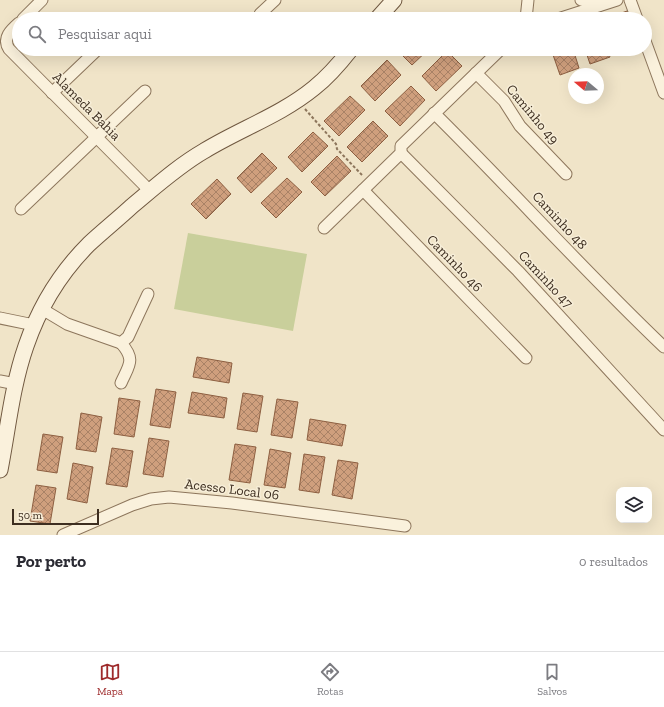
<!DOCTYPE html>
<html lang="pt">
<head>
<meta charset="utf-8">
<style>
  body { margin:0; font-family:"Zilla Slab",serif; background:#f7f7f7; color:#2b2b33 }
  .controls { position:absolute; right:12px; bottom:12px; display:grid; overflow:hidden; border-radius:8px; box-shadow:0 4px 16px #0002 }
  .controls button { width:36px; height:36px; display:grid; place-items:center; padding:0; border:0; border-bottom:1px solid #e1e1e2; background:#fff; color:#2b2b33; font:20px sans-serif }
  .compass { position:absolute; left:568px; top:68px; width:36px; height:36px; border-radius:50%; background:#fff; box-shadow:0 4px 16px #0002; rotate:289deg }
  .scale { position:absolute; left:12px; bottom:10px; width:87px; box-sizing:border-box; padding-left:4px; border:2px solid #3d2e20; border-top:0; font-size:11px; line-height:14px; white-space:nowrap; color:#3d2e20; -webkit-text-stroke:3px #f7eed8; paint-order:stroke }
  .list { margin:0; padding:0; list-style:none }
  h2 { display:flex; justify-content:space-between; align-items:center; height:52px; margin:0; padding:0 16px; font-size:17px }
  h2 small { font-size:13px; font-weight:400; color:#7c7c81 }
  .icon { flex:none; width:22px; height:22px; fill:none; stroke:currentColor; stroke-width:2; stroke-linecap:round; stroke-linejoin:round }
  .map { position:relative; flex:none; width:664px; height:535px; overflow:hidden }
  .search { position:absolute; background:#fff; box-shadow:0 4px 16px #0002; left:12px; right:12px; top:12px; height:44px; display:flex; align-items:center; gap:10px; box-sizing:border-box; padding:0 14px; border-radius:22px; color:#7c7c81; font-size:15px }
  .sheet { height:116px; background:#fff }
  nav { display:flex; justify-content:space-around; align-items:center; box-sizing:border-box; height:56px; border-top:1px solid #e1e1e2; background:#fff; font-size:11px; color:#7c7c81 }
  nav a { display:grid; justify-items:center; gap:2px }
  nav .on { color:#9e2a2b }
  .map>svg:first-child { display:block }
  .green { fill:#c9cf9b }
  .building { fill:url(#building-cross-hatch); stroke:#8d5f41 }
  .lines { fill:none; stroke-linecap:round; stroke-linejoin:round }
  .street-casing { stroke:#8d765c; stroke-width:13 }
  .secondary-casing { stroke:#6f573f; stroke-width:17 }
  .path { stroke:#8d765c; stroke-width:2; stroke-dasharray:3 2; stroke-linecap:butt }
  .street { stroke:#faf1dc; stroke-width:11 }
  .secondary { stroke:#faf1dc; stroke-width:15 }
  .labels { text-anchor:middle; stroke-width:3; stroke-linejoin:round; paint-order:stroke }
  .street-label { font-size:14px; fill:#3d2e20; stroke:#f7eed8 }
</style>
</head>
<body>
<div class="map">
<svg width="664" height="535" viewBox="0 0 664 535">
  <defs>
    <pattern id="building-cross-hatch" width="8" height="8" patternUnits="userSpaceOnUse"><rect width="8" height="8" fill="#cf9f7d"/><path d="M0 0l8 8M0 8l8-8" fill="none" stroke="#a98266"/></pattern>
  </defs>
  <rect width="100%" height="100%" fill="#f0e4c8"/>
  <!-- green -->
  <path class="green" d="M 188,233 L 307,254 L 293,331 L 174,309 Z"/>
  <!-- building -->
  <g class="building">
    <path d="M 627,11 L 630,19 L 608,19 L 608,18 Z"/>
    <path d="M 399,49 L 429,49 L 412,65 L 398,51 Z"/>
    <path d="M 467,49 L 480,49 L 473,56 Z"/>
    <path d="M 551,49 L 573,49 L 579,68 L 560,75 Z"/>
    <path d="M 585,49 L 607,49 L 610,57 L 590,64 Z"/>
    <path d="M 447,51 L 462,66 L 436,91 L 422,76 Z"/>
    <path d="M 387,60 L 401,75 L 375,101 L 361,86 Z"/>
    <path d="M 411,86 L 425,100 L 400,126 L 385,111 Z"/>
    <path d="M 350,96 L 365,110 L 339,136 L 324,121 Z"/>
    <path d="M 373,121 L 388,136 L 362,162 L 347,147 Z"/>
    <path d="M 313,132 L 328,146 L 302,172 L 288,157 Z"/>
    <path d="M 262,153 L 277,168 L 251,193 L 237,178 Z"/>
    <path d="M 337,156 L 351,171 L 325,196 L 311,182 Z"/>
    <path d="M 287,178 L 302,192 L 276,218 L 261,203 Z"/>
    <path d="M 217,179 L 231,194 L 206,219 L 191,204 Z"/>
    <path d="M 197,357 L 232,363 L 229,383 L 193,377 Z"/>
    <path d="M 156,389 L 176,392 L 170,428 L 150,425 Z"/>
    <path d="M 192,392 L 227,398 L 224,418 L 188,413 Z"/>
    <path d="M 243,393 L 263,396 L 257,432 L 237,429 Z"/>
    <path d="M 119,398 L 140,401 L 134,437 L 114,434 Z"/>
    <path d="M 277,399 L 298,402 L 292,438 L 271,435 Z"/>
    <path d="M 81,413 L 102,417 L 96,452 L 76,449 Z"/>
    <path d="M 310,419 L 346,425 L 342,446 L 307,440 Z"/>
    <path d="M 43,434 L 63,437 L 57,473 L 37,470 Z"/>
    <path d="M 149,438 L 169,441 L 163,477 L 143,474 Z"/>
    <path d="M 235,444 L 256,447 L 250,483 L 229,480 Z"/>
    <path d="M 112,448 L 133,451 L 127,487 L 106,484 Z"/>
    <path d="M 270,449 L 291,453 L 285,488 L 264,485 Z"/>
    <path d="M 304,454 L 325,457 L 319,493 L 299,490 Z"/>
    <path d="M 338,460 L 358,463 L 352,499 L 332,495 Z"/>
    <path d="M 73,463 L 93,467 L 87,503 L 67,499 Z"/>
    <path d="M 36,485 L 56,488 L 50,524 L 30,521 Z"/>
  </g>
  <g class="lines">
    <!-- street casing -->
    <g class="street-casing">
      <g id="street">
        <path d="M 581,0 L 600,5"/>
        <path d="M 630,0 L 637,19"/>
        <path d="M 260,14 L 275,0"/>
        <path d="M 23,19 L 42,0"/>
        <path d="M 526,19 L 528,0"/>
        <path d="M 558,19 L 617,0"/>
        <path d="M 19,23 C 11,30 2,38 9,49 L 150,191"/>
        <path d="M 645,41 L 664,93"/>
        <path d="M 476,73 L 504,101 L 520,126 L 566,174"/>
        <path d="M 52,93 L 98,49"/>
        <path d="M 434,113 C 512,190 585,272 664,347"/>
        <path d="M 401,153 L 518,271 L 664,430"/>
        <path d="M 363,190 L 526,358"/>
        <path d="M 21,209 L 145,91"/>
        <path d="M 324,228 L 401,153 L 401,146 L 501,49"/>
        <path d="M 42,309 L 67,324 L 121,343 L 128,337 L 148,294"/>
        <path d="M 0,318 L 34,325"/>
        <path d="M 0,381 L 16,384"/>
        <path d="M 121,383 C 129,365 136,360 121,343"/>
        <path d="M 63,535 L 132,505 L 151,499 L 169,497 L 232,503 L 405,526"/>
      </g>
    </g>
    <!-- secondary casing -->
    <g class="secondary-casing">
      <g id="secondary">
        <path d="M 377,19 L 394,0"/>
        <path d="M 0,470 C 8,429 12,386 26,346 C 39,308 61,272 89,244 C 103,231 118,219 132,206 C 155,187 178,166 204,151 C 240,129 281,115 314,88 C 328,77 340,63 351,49"/>
      </g>
    </g>
    <!-- path -->
    <path class="path" d="M 305,109 L 336,144 L 337,149 L 362,175"/>
    <!-- street -->
    <use href="#street" class="street"/>
    <!-- secondary -->
    <use href="#secondary" class="secondary"/>
  </g>
  <g class="labels">
    <!-- street labels -->
    <g class="street-label">
      <text transform="translate(87 106) rotate(45)" y="5">Alameda Bahia</text>
      <text transform="translate(533 114) rotate(50)" y="5">Caminho 49</text>
      <text transform="translate(560 220) rotate(47)" y="5">Caminho 48</text>
      <text transform="translate(455 263) rotate(46)" y="5">Caminho 46</text>
      <text transform="translate(546 279) rotate(47)" y="5">Caminho 47</text>
      <text transform="translate(232 489) rotate(7)" y="5">Acesso Local 06</text>
    </g>
  </g>
</svg>
<div class="controls">
<button><svg class="icon" aria-label="layers" viewBox="0 0 24 24"><path d="M12 4l9 5-9 5-9-5zM3 14l9 5 9-5"/></svg></button>
</div>
<svg class="compass" viewBox="-18 -18 36 36"><path d="M0-13l5 13h-10z" fill="#e53935"/><path d="M0 13l5-13h-10z" fill="#7c7c81"/></svg>
<div class="scale">50 m</div>
<div class="search"><svg class="icon" aria-label="search" viewBox="0 0 24 24"><circle cx="10" cy="10" r="6"/><path d="M15 15l6 6"/></svg>Pesquisar aqui</div>
</div>
<section class="sheet">
<h2>Por perto<small>0 resultados</small></h2>
<ul class="list">
</ul>
</section>
<nav>
<a class="on"><svg class="icon" aria-label="map" viewBox="0 0 24 24"><path d="M3 6l6-2 6 2 6-2v14l-6 2-6-2-6 2zM9 4v14M15 6v14"/></svg>Mapa</a>
<a><svg class="icon" aria-label="directions" viewBox="0 0 24 24"><path d="M12 3l9 9-9 9-9-9zM9 14v-3h6M13 9l2 2-2 2"/></svg>Rotas</a>
<a><svg class="icon" aria-label="saved" viewBox="0 0 24 24"><path d="M7 4h10v16l-5-4-5 4z"/></svg>Salvos</a>
</nav>
</body>
</html>
